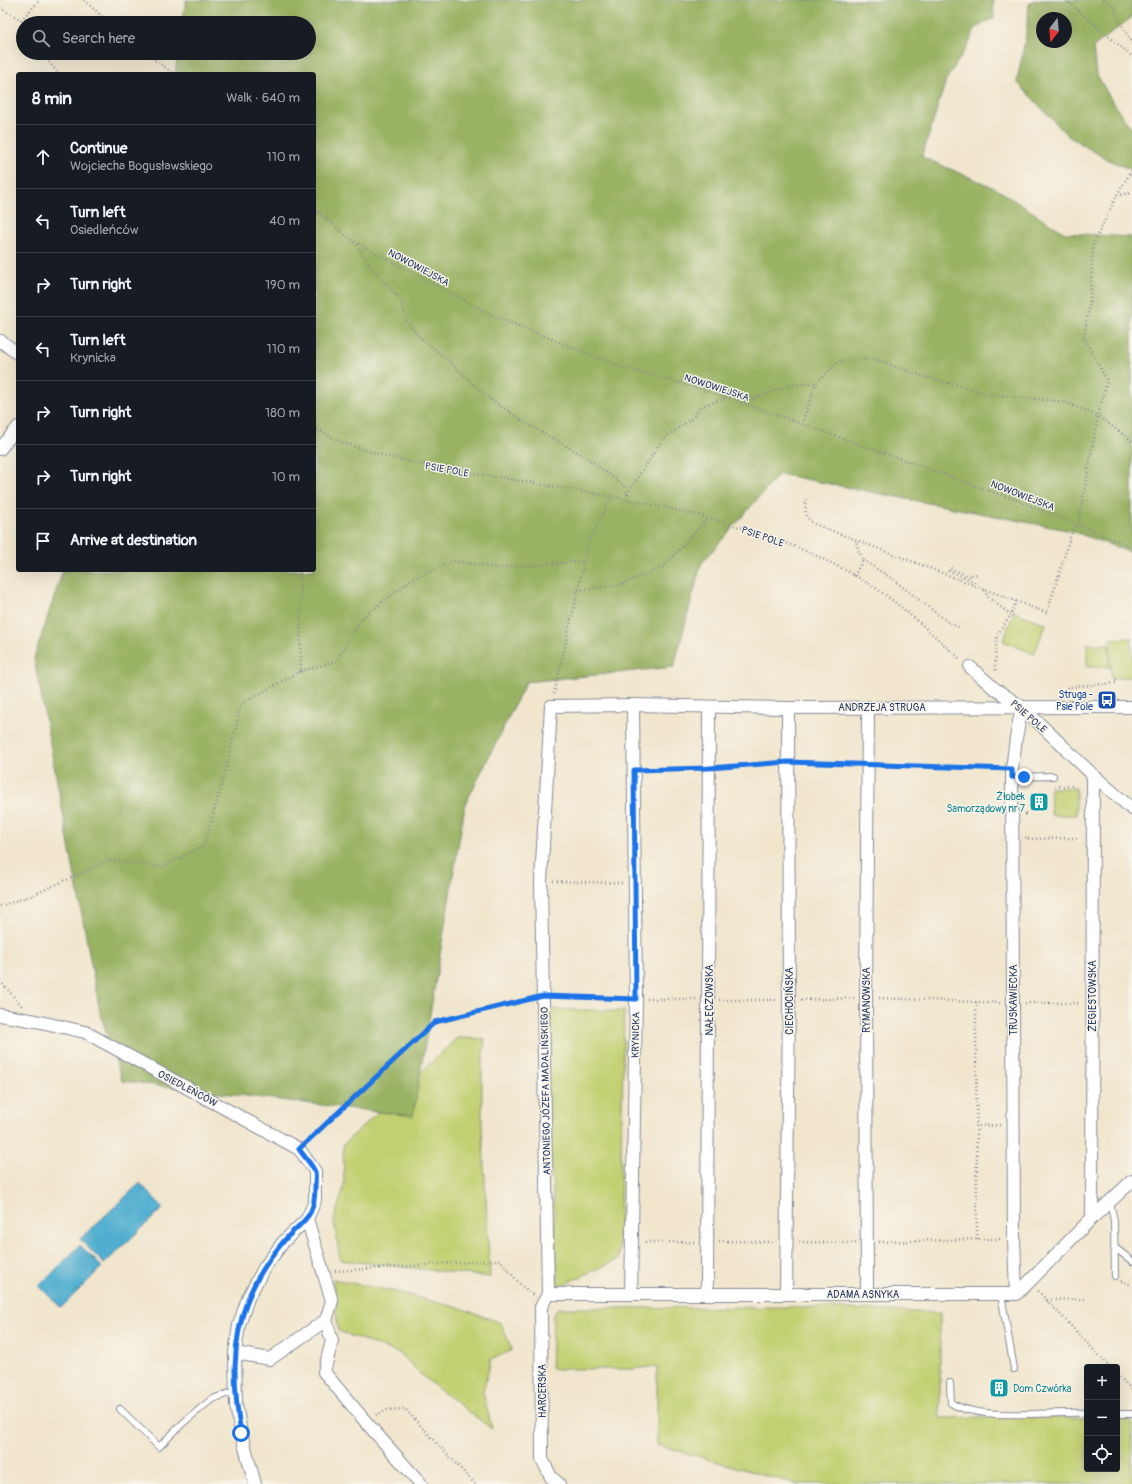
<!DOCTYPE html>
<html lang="en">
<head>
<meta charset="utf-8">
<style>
  body { margin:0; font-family:Pangolin,sans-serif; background:#20242c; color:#f1f3f6 }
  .controls { position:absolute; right:12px; bottom:12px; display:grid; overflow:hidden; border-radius:4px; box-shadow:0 4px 16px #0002 }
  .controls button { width:36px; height:36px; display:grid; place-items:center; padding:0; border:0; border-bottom:1px solid #363941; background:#171b24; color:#f1f3f6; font:20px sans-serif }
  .compass { position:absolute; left:1036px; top:12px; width:36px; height:36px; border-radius:50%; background:#171b24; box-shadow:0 4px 16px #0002; rotate:196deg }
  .stop { position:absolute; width:12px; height:12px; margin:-9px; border:3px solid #1a73e8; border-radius:50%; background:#fff }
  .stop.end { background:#1a73e8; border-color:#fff; box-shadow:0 1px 4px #0008 }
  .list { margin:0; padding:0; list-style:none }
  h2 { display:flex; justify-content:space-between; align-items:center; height:52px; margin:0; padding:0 16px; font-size:17px }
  h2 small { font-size:13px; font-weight:400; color:#9ea1a6 }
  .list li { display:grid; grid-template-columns:26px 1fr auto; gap:12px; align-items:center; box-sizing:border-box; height:64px; padding:0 16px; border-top:1px solid #363941 }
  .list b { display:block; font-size:15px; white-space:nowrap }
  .list p { margin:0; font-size:13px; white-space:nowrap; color:#9ea1a6 }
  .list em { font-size:13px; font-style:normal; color:#9ea1a6 }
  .icon { flex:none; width:22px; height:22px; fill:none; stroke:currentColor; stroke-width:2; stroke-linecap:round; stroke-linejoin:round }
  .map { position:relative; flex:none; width:1132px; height:1484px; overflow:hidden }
  .search { position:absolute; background:#171b24; box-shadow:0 4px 16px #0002; left:16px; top:16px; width:300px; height:44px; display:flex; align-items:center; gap:10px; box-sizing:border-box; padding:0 14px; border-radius:22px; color:#9ea1a6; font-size:15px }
  .panel { position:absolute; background:#171b24; box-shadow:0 4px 16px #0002; left:16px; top:72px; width:300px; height:500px; border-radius:4px }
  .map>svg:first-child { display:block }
  .green { fill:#c3d072; stroke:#6f8068 }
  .forest { fill:#9ab264; stroke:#5a7061; fill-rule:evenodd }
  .water { fill:#50aecf; stroke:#366e96 }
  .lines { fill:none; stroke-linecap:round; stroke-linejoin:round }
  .lane-casing { stroke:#868a96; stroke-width:8 }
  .street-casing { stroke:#868a96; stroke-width:14 }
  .path { stroke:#868a96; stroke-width:2.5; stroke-dasharray:1 3; stroke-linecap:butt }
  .lane { stroke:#fff; stroke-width:6 }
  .street { stroke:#fff; stroke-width:12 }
  .route { stroke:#1a73e8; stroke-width:5 }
  .labels { text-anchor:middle; stroke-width:3; stroke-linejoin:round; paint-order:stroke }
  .street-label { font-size:10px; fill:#1b2f5e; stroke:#f7f3e8 }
  .transit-label { font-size:10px; fill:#164399; stroke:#f7f3e8; text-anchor:end }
  .culture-label { font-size:10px; fill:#0d838f; stroke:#f7f3e8; text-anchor:end }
</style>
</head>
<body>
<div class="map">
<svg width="1132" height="1484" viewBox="0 0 1132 1484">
  <rect width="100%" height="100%" fill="#f7f3e8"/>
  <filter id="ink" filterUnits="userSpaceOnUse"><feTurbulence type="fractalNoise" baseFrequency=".025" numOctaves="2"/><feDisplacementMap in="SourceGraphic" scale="8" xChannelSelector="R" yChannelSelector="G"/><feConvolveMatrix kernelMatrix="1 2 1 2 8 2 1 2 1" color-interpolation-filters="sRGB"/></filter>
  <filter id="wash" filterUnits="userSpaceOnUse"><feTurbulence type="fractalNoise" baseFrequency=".012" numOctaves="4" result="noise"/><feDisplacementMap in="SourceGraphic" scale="16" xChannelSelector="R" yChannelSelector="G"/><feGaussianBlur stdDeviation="0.9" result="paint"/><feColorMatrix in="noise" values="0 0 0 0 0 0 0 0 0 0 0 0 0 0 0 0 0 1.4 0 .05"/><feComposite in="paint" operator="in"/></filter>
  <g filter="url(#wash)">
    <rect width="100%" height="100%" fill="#f1e6cd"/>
    <!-- green -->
    <g class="green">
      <path d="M 1014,612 L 1046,624 L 1034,654 L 1003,641 Z"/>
      <path d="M 1132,638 L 1132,677 L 1111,678 L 1110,639 Z"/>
      <path d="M 1087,644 L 1109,644 L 1110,667 L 1087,667 Z"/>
      <path d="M 1050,788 L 1076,788 L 1076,815 L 1051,815 Z"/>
      <path d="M 543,1009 L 624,1011 L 619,1259 L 558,1287 Z"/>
      <path d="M 457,1038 L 485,1039 L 482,1064 L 482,1124 L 490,1277 L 340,1260 L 334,1220 L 344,1186 L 343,1145 Z"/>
      <path d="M 333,1279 L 392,1291 L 463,1309 L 501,1323 L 512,1350 L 491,1360 L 483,1392 L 492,1429 L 441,1391 L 418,1372 L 401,1354 L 338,1331 Z"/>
      <path d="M 804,1307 L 940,1313 L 940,1418 L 985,1417 L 1087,1418 L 1087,1469 L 1117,1469 L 1117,1419 L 1132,1419 L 1132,1484 L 797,1484 L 657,1445 L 657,1366 L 634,1369 L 551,1369 L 553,1315 L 558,1308 Z"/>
    </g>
    <!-- forest -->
    <g class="forest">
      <path d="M 186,0 L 993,0 L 994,18 L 976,28 L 967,47 L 946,80 L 922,157 L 995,188 L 1065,233 L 1132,237 L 1132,553 L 1072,531 L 779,474 L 701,564 L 674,667 L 526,682 L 465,805 L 413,1116 L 122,1081 L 100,1012 L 34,658 L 63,570 L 314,570 L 314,74 L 175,74 L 178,53 L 309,53 L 309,23 L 182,23 Z"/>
      <path d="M 1034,0 L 1132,0 L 1132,17 L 1093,47 L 1096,73 L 1111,99 L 1125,120 L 1132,128 L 1132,170 L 1106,159 L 1068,136 L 1017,82 L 1026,35 L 1029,4 ZM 1042,18 L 1066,18 L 1066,42 L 1042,42 Z"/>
    </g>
    <!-- water -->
    <g class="water">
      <path d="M 140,1183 L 163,1208 L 104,1264 L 80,1239 Z"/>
      <path d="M 80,1245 L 102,1267 L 61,1308 L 39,1286 Z"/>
    </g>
  </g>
  <g filter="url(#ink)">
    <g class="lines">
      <!-- lane casing -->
      <g class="lane-casing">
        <g id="lane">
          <path d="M 1012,777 L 1053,776"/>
          <path d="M 1110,1201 L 1114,1221 L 1115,1276"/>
          <path d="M 1114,1247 L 1132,1261"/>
          <path d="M 1001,1294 L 1014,1369"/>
          <path d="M 950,1383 L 951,1403 C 982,1422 1050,1411 1087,1413"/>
          <path d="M 120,1409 L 159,1447 L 183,1423 L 212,1399 L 235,1391"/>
          <path d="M 1117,1414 L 1132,1414"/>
        </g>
      </g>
      <!-- street casing -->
      <g class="street-casing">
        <g id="street">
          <path d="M 0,342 L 1,341 L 18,354"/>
          <path d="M 0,449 L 18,427"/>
          <path d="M 970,667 L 995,689 L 1022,707 L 1093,775 L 1132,809"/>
          <path d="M 0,1015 L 36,1021 L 85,1032 L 299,1149 L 315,1171 L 315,1201 L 307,1219 L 284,1241 L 264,1268 L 248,1298 L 239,1325 L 235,1353 L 236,1405 L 241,1433 L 255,1484"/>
          <path d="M 1092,1218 L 1093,775"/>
          <path d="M 307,1219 L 332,1301 L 326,1320"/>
          <path d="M 548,1294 L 1016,1294 L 1029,1282 L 1092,1218 L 1132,1181"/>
          <path d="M 631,1294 L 636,999 L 633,705"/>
          <path d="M 707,1294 L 709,707"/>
          <path d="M 786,1294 L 789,1000 L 788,708"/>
          <path d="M 867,1294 L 866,997 L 868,707"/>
          <path d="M 1016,1294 L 1014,1240 L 1012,769 L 1016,738 L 1022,707"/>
          <path d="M 235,1353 L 270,1359 L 326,1320 L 332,1341 L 324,1372 L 365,1421 L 421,1484"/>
          <path d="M 559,1484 L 551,1477 L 542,1459 L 541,1307 L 548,1294 L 541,881 L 551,706 L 633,705 L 788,708 L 1132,707"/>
        </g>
      </g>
      <!-- path -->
      <g class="path">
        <path d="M 84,0 L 109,23"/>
        <path d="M 1066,0 L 1132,56"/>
        <path d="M 1102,0 L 1107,0 L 1115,7 L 1117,16 L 1132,44"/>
        <path d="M 0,8 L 21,20 L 23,24"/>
        <path d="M 21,20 L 40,0"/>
        <path d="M 41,53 L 59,74"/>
        <path d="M 145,53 L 174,74"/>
        <path d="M 1117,195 L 1132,193"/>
        <path d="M 314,209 L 353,241 L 494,316 L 619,366 L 712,392 L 1016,500 L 1132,547"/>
        <path d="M 354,242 L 373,269 L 401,300 L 406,320 L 419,337 L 442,355 L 489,398 L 527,424 L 586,457 L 625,487 L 629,500"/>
        <path d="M 741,403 L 790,385 L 816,383"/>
        <path d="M 802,424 L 816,383 L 839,361 L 874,359 L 926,377 L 990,394 L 1065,402 L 1098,416 L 1132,441"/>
        <path d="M 314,428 C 323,432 333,438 342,442 C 402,465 465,471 527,482 C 642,501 765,521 866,582 C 899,602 932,634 961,660"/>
        <path d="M 627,494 L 662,440 L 692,418 L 702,406 L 726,398"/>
        <path d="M 806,499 C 805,509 804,517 814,524 L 1047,613 L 1072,531 L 1078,525 L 1098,416 L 1107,381 L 1084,337 L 1090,301 L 1093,245 L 1117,195 L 1132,170"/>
        <path d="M 863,560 L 891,578 L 949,623 L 959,627"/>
        <path d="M 854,576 L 863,560 L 858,550 L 856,540"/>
        <path d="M 975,582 L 949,571 L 950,568 L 971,577 L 972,575 L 977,574"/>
        <path d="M 578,590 L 620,585 L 663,567 L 708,518"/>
        <path d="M 984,590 L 989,598 L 1011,615 L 997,635 L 995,665 L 996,673"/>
        <path d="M 1013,616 L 1011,615 L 1016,601"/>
        <path d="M 301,671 L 337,661 L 362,618 L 412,579 L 454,561 L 497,568 L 584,561"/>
        <path d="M 554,694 L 589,541 L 612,496"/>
        <path d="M 1067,696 L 1068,687 L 1116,683 L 1116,678"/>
        <path d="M 801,763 L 856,765"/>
        <path d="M 879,766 L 1000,768"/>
        <path d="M 721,767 L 776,763"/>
        <path d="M 645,770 L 696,769"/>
        <path d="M 1055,787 L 1072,786"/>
        <path d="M 1025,814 L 1029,814"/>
        <path d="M 1026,837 L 1026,839 L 1079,838"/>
        <path d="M 553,881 L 622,883"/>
        <path d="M 0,906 L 31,896 L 109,860 L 162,867 L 204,846 L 226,769 L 241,704 L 301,671 L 300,570"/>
        <path d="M 0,981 L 22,1006"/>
        <path d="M 555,996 L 624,998"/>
        <path d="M 879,998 L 1002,1003"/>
        <path d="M 647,999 L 696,999"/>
        <path d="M 719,1000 L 778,1000"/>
        <path d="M 801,1000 L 854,998"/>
        <path d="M 976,1002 L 977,1239"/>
        <path d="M 1025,1003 L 1080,1003"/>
        <path d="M 975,1126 L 1001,1125"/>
        <path d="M 307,1141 L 435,1022 L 530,999"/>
        <path d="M 719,1241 L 774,1242"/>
        <path d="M 645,1242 L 696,1242"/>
        <path d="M 799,1242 L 856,1243"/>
        <path d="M 879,1242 L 977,1239 L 1002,1239"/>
        <path d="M 335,1271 L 500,1260 L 520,1284 L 534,1296"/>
        <path d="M 1121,1281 L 1132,1285"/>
        <path d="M 1038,1291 L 1110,1367"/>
        <path d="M 1047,1301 L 1051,1300 L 1085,1299"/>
        <path d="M 1117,1374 L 1132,1390"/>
        <path d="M 376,1415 L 385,1410 L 405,1409 L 475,1484"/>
      </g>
      <!-- lane -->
      <use href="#lane" class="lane"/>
      <!-- street -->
      <use href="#street" class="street"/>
    </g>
  </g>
  <g class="lines" filter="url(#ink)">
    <!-- route -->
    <path class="route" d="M 241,1433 C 233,1388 231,1342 248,1299 C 256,1278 269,1259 283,1242 C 301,1220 315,1221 315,1187 C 315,1182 316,1176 315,1172 C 313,1166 303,1155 299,1149 L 435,1022 L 543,996 L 636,999 L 634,770 L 709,768 L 788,762 L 1012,769 L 1012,777 L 1024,777"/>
  </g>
  <!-- icons -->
  <defs>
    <g id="bus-square" transform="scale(1)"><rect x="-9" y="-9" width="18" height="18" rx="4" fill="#1a4fb4" stroke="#f7f3e8"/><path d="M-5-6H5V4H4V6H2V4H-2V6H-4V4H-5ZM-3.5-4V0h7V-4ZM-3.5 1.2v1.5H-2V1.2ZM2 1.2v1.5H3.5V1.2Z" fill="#fff"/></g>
    <g id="building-square" transform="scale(1)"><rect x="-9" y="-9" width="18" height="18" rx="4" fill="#0f9aa8" stroke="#f7f3e8"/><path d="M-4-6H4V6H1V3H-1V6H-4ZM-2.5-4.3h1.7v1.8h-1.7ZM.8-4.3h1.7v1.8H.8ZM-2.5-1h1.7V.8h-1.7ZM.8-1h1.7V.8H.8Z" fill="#fff"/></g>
  </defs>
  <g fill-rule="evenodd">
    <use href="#bus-square" x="1107" y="700"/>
    <use href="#building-square" x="1039" y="802"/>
    <use href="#building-square" x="999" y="1388"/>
  </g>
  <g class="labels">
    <!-- street labels -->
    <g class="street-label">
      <text transform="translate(419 267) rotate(28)" y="4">NOWOWIEJSKA</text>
      <text transform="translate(717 387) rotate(18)" y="4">NOWOWIEJSKA</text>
      <text transform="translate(447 469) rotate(10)" y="4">PSIE POLE</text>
      <text transform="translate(1023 495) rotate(21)" y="4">NOWOWIEJSKA</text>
      <text transform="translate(763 536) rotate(19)" y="4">PSIE POLE</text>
      <text x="882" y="711">ANDRZEJA STRUGA</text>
      <text transform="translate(1029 716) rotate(41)" y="4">PSIE POLE</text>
      <text transform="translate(1092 996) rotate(-90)" y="4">ŻEGIESTOWSKA</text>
      <text transform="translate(709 1000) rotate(-90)" y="4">NAŁĘCZOWSKA</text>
      <text transform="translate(866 1000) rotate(-90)" y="4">RYMANOWSKA</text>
      <text transform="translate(1013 1000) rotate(-90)" y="4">TRUSKAWIECKA</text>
      <text transform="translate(789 1001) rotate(-90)" y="4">CIECHOCIŃSKA</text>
      <text transform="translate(635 1035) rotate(-89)" y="4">KRYNICKA</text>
      <text transform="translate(188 1088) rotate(28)" y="4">OSIEDLEŃCÓW</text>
      <text transform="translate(545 1091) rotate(-91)" y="4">ANTONIEGO JÓZEFA MADALIŃSKIEGO</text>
      <text x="863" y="1298">ADAMA ASNYKA</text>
      <text transform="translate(542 1391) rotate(-90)" y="4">HARCERSKA</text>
    </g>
    <!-- transit labels -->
    <g class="transit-label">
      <text x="1093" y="698">Struga -<tspan x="1093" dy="12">Psie Pole</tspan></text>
    </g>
    <!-- culture labels -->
    <g class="culture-label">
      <text x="1025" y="800">Żłobek<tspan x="1025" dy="12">Samorządowy nr 7</tspan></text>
      <text x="1013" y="1392" text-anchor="start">Dom Czwórka</text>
    </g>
  </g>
</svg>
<div class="controls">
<button>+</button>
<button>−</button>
<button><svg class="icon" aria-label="locate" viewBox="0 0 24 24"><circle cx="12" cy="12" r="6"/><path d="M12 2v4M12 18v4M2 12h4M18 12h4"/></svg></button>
</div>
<svg class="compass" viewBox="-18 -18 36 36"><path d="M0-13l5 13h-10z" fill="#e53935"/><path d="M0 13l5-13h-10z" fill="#9ea1a6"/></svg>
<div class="stop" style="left:241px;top:1433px"></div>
<div class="stop end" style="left:1024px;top:777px"></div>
<div class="search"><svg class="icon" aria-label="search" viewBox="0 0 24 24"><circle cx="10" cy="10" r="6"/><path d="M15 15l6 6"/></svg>Search here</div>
<section class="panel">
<h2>8 min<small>Walk · 640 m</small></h2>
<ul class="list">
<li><svg class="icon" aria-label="ahead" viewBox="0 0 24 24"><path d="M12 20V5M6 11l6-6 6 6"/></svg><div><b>Continue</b><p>Wojciecha Bogusławskiego</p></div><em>110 m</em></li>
<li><svg class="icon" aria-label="left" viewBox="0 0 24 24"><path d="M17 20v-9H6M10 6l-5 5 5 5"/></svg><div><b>Turn left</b><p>Osiedleńców</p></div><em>40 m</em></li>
<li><svg class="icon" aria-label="right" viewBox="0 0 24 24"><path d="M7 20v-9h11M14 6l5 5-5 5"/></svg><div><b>Turn right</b></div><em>190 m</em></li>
<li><svg class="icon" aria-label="left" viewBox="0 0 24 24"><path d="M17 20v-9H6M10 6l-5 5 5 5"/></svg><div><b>Turn left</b><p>Krynicka</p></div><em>110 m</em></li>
<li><svg class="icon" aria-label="right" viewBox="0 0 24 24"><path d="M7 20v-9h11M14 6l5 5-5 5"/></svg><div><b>Turn right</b></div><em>180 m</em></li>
<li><svg class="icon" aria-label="right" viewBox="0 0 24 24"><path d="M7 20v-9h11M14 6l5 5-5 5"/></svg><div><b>Turn right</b></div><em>10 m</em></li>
<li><svg class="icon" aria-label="arrive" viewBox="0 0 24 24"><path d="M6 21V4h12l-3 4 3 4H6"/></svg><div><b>Arrive at destination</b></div></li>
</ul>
</section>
</div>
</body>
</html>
